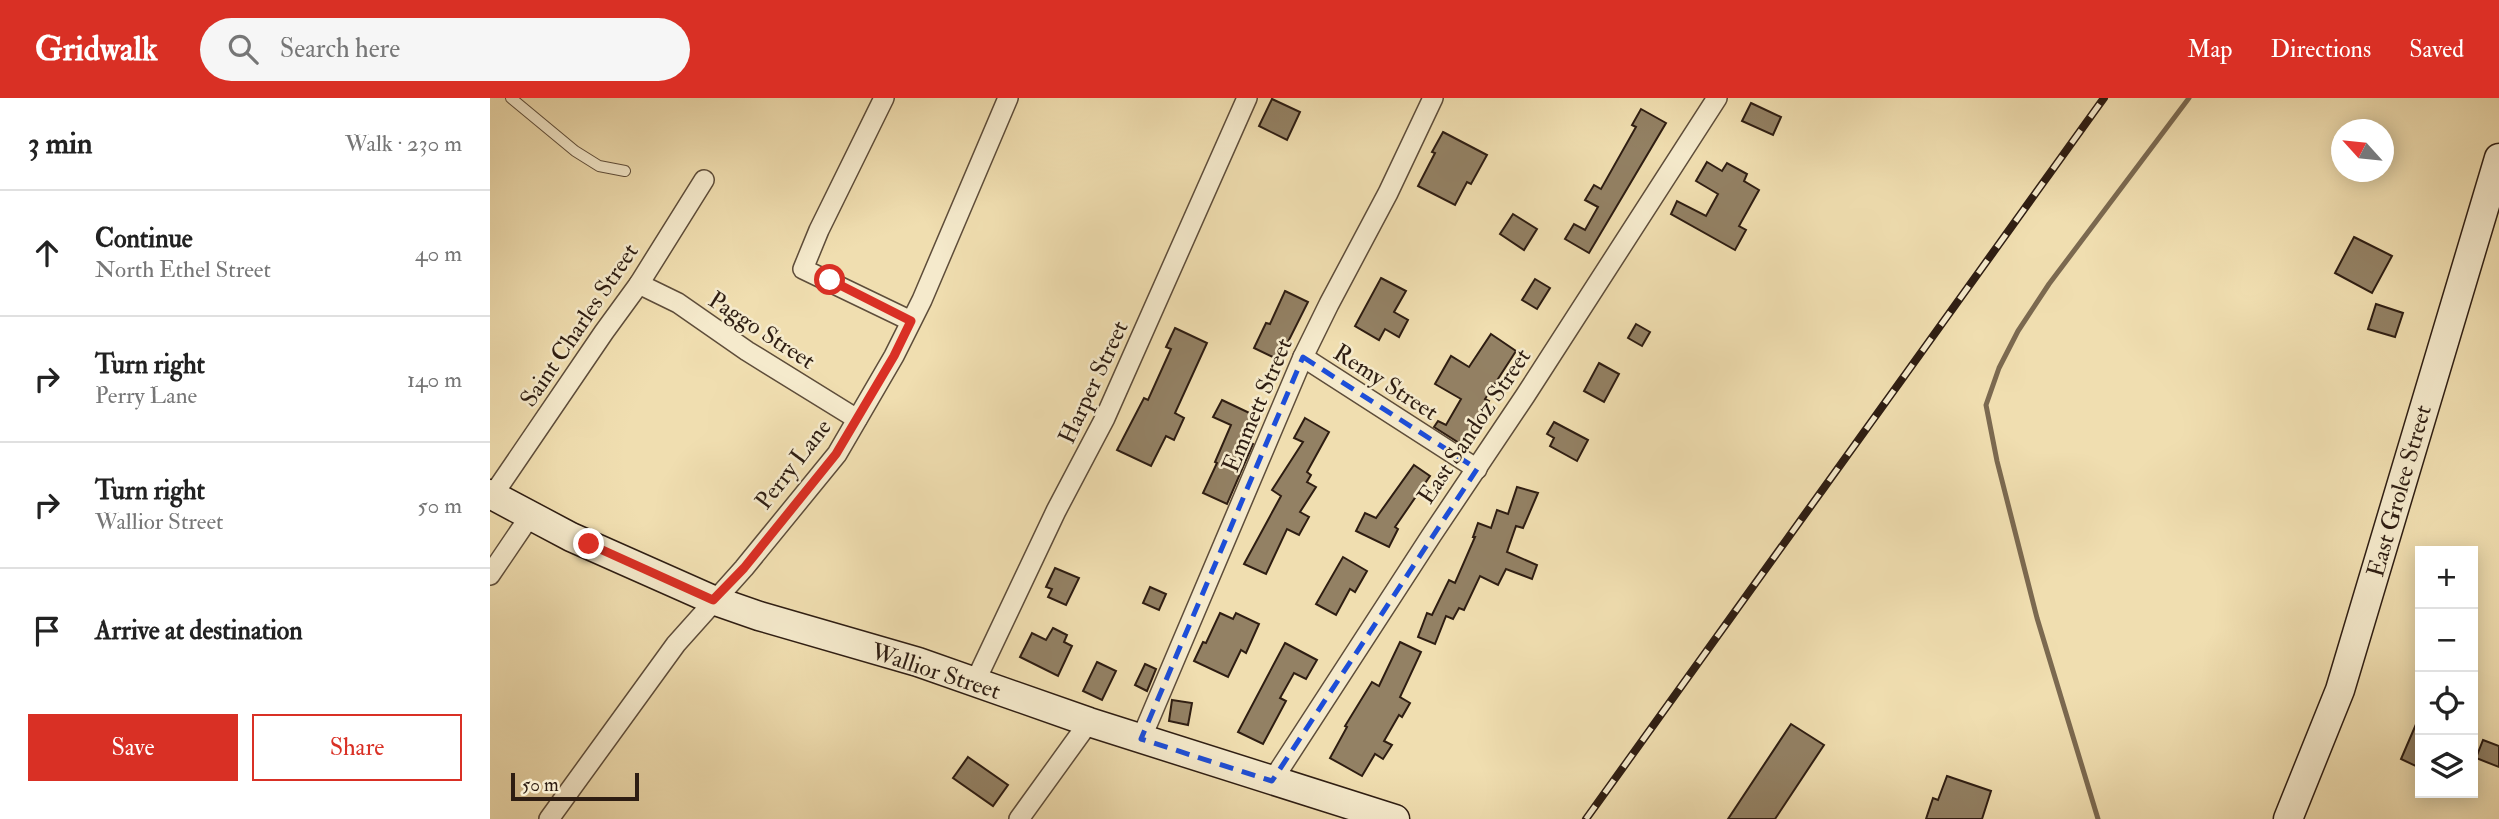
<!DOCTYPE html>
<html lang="en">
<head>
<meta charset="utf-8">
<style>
  body { margin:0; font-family:"IM FELL Double Pica",serif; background:#f6f6f6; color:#222 }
  .controls { position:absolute; right:21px; bottom:21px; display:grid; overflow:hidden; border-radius:0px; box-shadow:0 4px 18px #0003 }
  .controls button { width:63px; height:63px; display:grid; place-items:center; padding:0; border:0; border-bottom:2px solid #e0e0e0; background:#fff; color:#222; font:35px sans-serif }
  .compass { position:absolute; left:1841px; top:21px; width:63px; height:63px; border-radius:50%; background:#fff; box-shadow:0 4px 18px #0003; rotate:297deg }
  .scale { position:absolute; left:21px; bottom:18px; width:128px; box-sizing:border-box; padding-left:7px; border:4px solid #2e1d12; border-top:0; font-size:19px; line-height:24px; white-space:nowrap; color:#2e1d12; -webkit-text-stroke:5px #f5eacc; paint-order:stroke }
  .stop { position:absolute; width:21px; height:21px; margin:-16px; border:5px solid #d93025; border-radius:50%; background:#fff }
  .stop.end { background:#d93025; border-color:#fff; box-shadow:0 2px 7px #0008 }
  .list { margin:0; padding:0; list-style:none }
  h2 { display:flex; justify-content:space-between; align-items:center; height:91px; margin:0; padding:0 28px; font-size:30px }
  h2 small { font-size:23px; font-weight:400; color:#767676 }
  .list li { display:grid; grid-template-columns:46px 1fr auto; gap:21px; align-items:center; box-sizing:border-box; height:126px; padding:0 28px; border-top:2px solid #e0e0e0 }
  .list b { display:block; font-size:26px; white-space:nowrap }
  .list p { margin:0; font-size:23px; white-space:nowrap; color:#767676 }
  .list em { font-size:23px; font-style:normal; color:#767676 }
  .actions { display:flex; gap:14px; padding:21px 28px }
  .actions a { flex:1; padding:16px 0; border:2px solid #d93025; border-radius:0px; text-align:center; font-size:24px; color:#d93025 }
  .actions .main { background:#d93025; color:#fff }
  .icon { flex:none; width:38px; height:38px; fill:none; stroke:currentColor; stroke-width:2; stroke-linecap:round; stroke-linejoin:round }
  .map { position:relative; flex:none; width:2009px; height:721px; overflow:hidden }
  header { display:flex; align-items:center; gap:42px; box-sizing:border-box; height:98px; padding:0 35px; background:#d93025; color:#fff }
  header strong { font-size:33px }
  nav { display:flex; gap:38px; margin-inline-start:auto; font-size:24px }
  .search { width:490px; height:63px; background:#f6f6f6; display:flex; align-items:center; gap:18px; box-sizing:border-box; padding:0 24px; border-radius:38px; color:#767676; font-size:26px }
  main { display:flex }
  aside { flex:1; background:#fff }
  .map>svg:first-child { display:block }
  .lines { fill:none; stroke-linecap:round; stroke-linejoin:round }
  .stream { stroke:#7b6950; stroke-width:5 }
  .building { fill:#938164; stroke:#2e1d12; stroke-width:2 }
  .lane-casing { stroke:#5e4d3a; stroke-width:12 }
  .street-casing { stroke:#5e4d3a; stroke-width:22 }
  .secondary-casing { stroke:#2e1d12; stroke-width:31 }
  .lane { stroke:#f5eacc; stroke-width:10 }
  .street { stroke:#f5eacc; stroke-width:19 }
  .secondary { stroke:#f5eacc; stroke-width:28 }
  .rail-casing { stroke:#2e1d12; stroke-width:8 }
  .rail { stroke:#f5eacc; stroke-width:5; stroke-dasharray:16; stroke-linecap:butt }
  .route { stroke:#d93025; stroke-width:9 }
  .marked { fill:none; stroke:#1d4ed8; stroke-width:5; stroke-dasharray:14 9; stroke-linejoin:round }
  .labels { text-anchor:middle; stroke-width:5; stroke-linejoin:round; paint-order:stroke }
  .street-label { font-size:24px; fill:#2e1d12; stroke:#f5eacc }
</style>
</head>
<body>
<header>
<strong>Gridwalk</strong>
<div class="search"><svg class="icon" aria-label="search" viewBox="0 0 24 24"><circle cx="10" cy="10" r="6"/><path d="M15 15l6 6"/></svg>Search here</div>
<nav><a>Map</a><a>Directions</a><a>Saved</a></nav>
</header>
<main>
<aside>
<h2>3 min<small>Walk · 230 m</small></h2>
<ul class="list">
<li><svg class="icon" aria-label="ahead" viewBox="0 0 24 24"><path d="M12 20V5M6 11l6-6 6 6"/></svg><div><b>Continue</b><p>North Ethel Street</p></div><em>40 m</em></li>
<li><svg class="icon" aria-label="right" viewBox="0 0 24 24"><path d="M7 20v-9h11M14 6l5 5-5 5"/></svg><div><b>Turn right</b><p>Perry Lane</p></div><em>140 m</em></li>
<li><svg class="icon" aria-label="right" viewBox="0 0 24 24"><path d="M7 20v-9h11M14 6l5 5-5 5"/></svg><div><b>Turn right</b><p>Wallior Street</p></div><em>50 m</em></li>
<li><svg class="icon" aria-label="arrive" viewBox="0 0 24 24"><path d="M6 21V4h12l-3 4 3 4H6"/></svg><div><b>Arrive at destination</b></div></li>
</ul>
<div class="actions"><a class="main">Save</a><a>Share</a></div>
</aside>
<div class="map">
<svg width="2009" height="721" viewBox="0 0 2009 721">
  <rect width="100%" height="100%" fill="#f0deb0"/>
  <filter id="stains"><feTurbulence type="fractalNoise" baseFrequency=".00286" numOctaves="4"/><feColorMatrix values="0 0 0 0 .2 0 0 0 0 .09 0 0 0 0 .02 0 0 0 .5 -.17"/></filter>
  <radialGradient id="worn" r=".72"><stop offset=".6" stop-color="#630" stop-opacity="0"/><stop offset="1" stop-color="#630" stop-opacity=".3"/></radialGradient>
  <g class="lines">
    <!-- stream -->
    <path class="stream" d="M 1608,721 L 1547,520 L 1507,363 L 1496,307 L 1509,270 L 1528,233 L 1559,186 L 1699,0"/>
  </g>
  <!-- building -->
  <g class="building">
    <path d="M 782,1 L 810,14 L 797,42 L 769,28 Z"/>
    <path d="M 1261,5 L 1291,19 L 1283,37 L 1252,23 Z"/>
    <path d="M 1151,11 L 1176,25 L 1099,155 L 1075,141 L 1084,126 L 1095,132 L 1108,109 L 1095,102 L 1104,87 L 1111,91 L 1146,29 L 1142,27 Z"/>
    <path d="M 953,34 L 997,57 L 981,86 L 977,84 L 965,107 L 928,88 L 945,55 L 942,54 Z"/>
    <path d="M 1217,64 L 1232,73 L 1237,65 L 1257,76 L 1254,83 L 1269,92 L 1249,128 L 1256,132 L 1245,152 L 1181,116 L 1187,103 L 1216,118 L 1228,96 L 1206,83 Z"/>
    <path d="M 1023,116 L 1047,131 L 1034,152 L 1010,136 Z"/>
    <path d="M 1864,139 L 1902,158 L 1882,195 L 1845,175 Z"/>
    <path d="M 891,180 L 916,193 L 904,214 L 918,222 L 909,239 L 895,231 L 889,242 L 865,228 Z"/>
    <path d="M 1045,181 L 1060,190 L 1047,211 L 1032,202 Z"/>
    <path d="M 795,193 L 818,204 L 789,262 L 764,250 L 776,225 L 780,226 Z"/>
    <path d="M 1886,206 L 1913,215 L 1905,239 L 1878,231 Z"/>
    <path d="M 1146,226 L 1160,234 L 1152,248 L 1138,240 Z"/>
    <path d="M 685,230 L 717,245 L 685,315 L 694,320 L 684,342 L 676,338 L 661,368 L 627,352 L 654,300 L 658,302 L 681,251 L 676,249 Z"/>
    <path d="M 1001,236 L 1026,253 L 995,301 L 999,303 L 974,348 L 944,329 L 948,323 L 956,327 L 971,301 L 945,286 L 961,258 L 979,269 Z"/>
    <path d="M 1109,265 L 1129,276 L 1114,304 L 1094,293 Z"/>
    <path d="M 732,302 L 768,319 L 757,343 L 763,346 L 737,406 L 713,395 L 727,365 L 725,364 L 741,327 L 723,319 Z"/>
    <path d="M 815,320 L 839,334 L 817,374 L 821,377 L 817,384 L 826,389 L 810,414 L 819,419 L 809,437 L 797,431 L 776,476 L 754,466 L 791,398 L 782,392 L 813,344 L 804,340 Z"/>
    <path d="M 1064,324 L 1098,342 L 1087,363 L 1060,348 L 1064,340 L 1057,336 Z"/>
    <path d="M 924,367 L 940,378 L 905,429 L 908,431 L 899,449 L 866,433 L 875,415 L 886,420 Z"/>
    <path d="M 1027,389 L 1048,395 L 1033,430 L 1026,428 L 1017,454 L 1047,467 L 1042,481 L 1016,471 L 1008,487 L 990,478 L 974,512 L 969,510 L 963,521 L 956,518 L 945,546 L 928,539 L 937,515 L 942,517 L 959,482 L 965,485 L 985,439 L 983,439 L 988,425 L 1001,430 L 1007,412 L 1018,416 Z"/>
    <path d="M 853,459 L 877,473 L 865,494 L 860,491 L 846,517 L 826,506 Z"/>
    <path d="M 565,470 L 589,480 L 576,507 L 558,499 L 562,491 L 556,489 Z"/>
    <path d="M 660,489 L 676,496 L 669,512 L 653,505 Z"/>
    <path d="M 730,515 L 743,521 L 746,515 L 769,526 L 756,555 L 751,552 L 738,579 L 704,563 L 713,544 L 716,545 Z"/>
    <path d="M 563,530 L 577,537 L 574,544 L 582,548 L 568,578 L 530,559 L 542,535 L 556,542 Z"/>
    <path d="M 910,544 L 931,554 L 910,599 L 920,605 L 912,619 L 909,617 L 894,643 L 902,647 L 893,661 L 885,656 L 872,678 L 840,660 L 857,629 L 855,628 L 882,584 L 889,588 Z"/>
    <path d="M 795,545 L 827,562 L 816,581 L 804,575 L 790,600 L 796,603 L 773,646 L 748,634 Z"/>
    <path d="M 607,564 L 626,573 L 612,602 L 593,593 Z"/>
    <path d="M 655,566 L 666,571 L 657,593 L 645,587 Z"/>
    <path d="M 682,602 L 702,605 L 698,627 L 679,623 Z"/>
    <path d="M 1930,617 L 1930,670 L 1911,661 Z"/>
    <path d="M 1301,626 L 1334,647 L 1285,721 L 1238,721 Z"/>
    <path d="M 1993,642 L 2009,648 L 2009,669 L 1986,660 Z"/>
    <path d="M 478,659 L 518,687 L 503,708 L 463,680 Z"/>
    <path d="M 1457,678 L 1501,693 L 1492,721 L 1436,721 L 1443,700 L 1448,702 Z"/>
  </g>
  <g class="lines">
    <!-- lane casing -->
    <g class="lane-casing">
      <path id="lane" d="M 21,0 L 85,53 L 109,68 L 135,73"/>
    </g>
    <!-- street casing -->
    <g class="street-casing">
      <g id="street">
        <path d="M 394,0 L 329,132 L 313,171 L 421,223"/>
        <path d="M 149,186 L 188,205 L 257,253 L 367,321"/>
        <path d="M 813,259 L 987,371"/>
        <path d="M 3,397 L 114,234 L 149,186 L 214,82"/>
        <path d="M 0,477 L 40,418"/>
        <path d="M 485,584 L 566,413 L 615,320 L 757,0"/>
        <path d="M 651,641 L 813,259 L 839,206 L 898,95 L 943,0"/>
        <path d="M 782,683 L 941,438 L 1035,298 L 1227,0"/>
        <path d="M 59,721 L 186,546 L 254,470 L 347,356 L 404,258 L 432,202 L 518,0"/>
        <path d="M 529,721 L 599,624"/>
      </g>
    </g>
    <!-- secondary casing -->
    <g class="secondary-casing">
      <g id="secondary">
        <path d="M 0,396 L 81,439 L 223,502 L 269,518 L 428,564 L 599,624 L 905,721"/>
        <path d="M 1798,721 L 1850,592 L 2009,60"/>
      </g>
    </g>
    <!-- lane -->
    <use href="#lane" class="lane"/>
    <!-- street -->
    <use href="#street" class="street"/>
    <!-- secondary -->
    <use href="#secondary" class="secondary"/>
    <!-- rail casing -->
    <g class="rail-casing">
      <path id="rail" d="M 1096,721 L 1614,0"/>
    </g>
    <!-- rail -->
    <use href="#rail" class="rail"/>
  </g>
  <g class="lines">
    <!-- route -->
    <path class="route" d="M 99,446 L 223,502 L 254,470 L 346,356 L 404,258 L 421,223 L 340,182"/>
  </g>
  <!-- marked area -->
  <path class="marked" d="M 813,259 L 987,371 L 782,683 L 651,641 Z"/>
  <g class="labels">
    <!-- street labels -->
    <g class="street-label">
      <text transform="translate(89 227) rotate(-56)" y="8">Saint Charles Street</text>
      <text transform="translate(272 232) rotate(33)" y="8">Paggo Street</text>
      <text transform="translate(603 284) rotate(-65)" y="8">Harper Street</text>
      <text transform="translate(896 284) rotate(33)" y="8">Remy Street</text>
      <text transform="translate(767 307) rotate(-67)" y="8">Emmett Street</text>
      <text transform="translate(984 328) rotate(-56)" y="8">East Sandoz Street</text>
      <text transform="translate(303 366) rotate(-52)" y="8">Perry Lane</text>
      <text transform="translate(1909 393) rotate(-74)" y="8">East Grolee Street</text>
      <text transform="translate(446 573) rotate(18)" y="8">Wallior Street</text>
    </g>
  </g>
  <rect width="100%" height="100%" filter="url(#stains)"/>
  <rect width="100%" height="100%" fill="url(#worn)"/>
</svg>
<div class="controls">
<button>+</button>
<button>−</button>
<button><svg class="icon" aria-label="locate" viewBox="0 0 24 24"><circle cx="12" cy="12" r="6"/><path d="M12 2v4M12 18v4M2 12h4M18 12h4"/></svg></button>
<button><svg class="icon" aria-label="layers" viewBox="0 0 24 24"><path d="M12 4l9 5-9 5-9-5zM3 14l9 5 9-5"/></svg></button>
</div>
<svg class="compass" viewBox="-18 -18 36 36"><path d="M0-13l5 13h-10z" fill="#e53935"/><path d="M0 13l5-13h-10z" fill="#767676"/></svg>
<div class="scale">50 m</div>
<div class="stop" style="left:340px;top:182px"></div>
<div class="stop end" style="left:99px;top:446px"></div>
</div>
</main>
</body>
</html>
